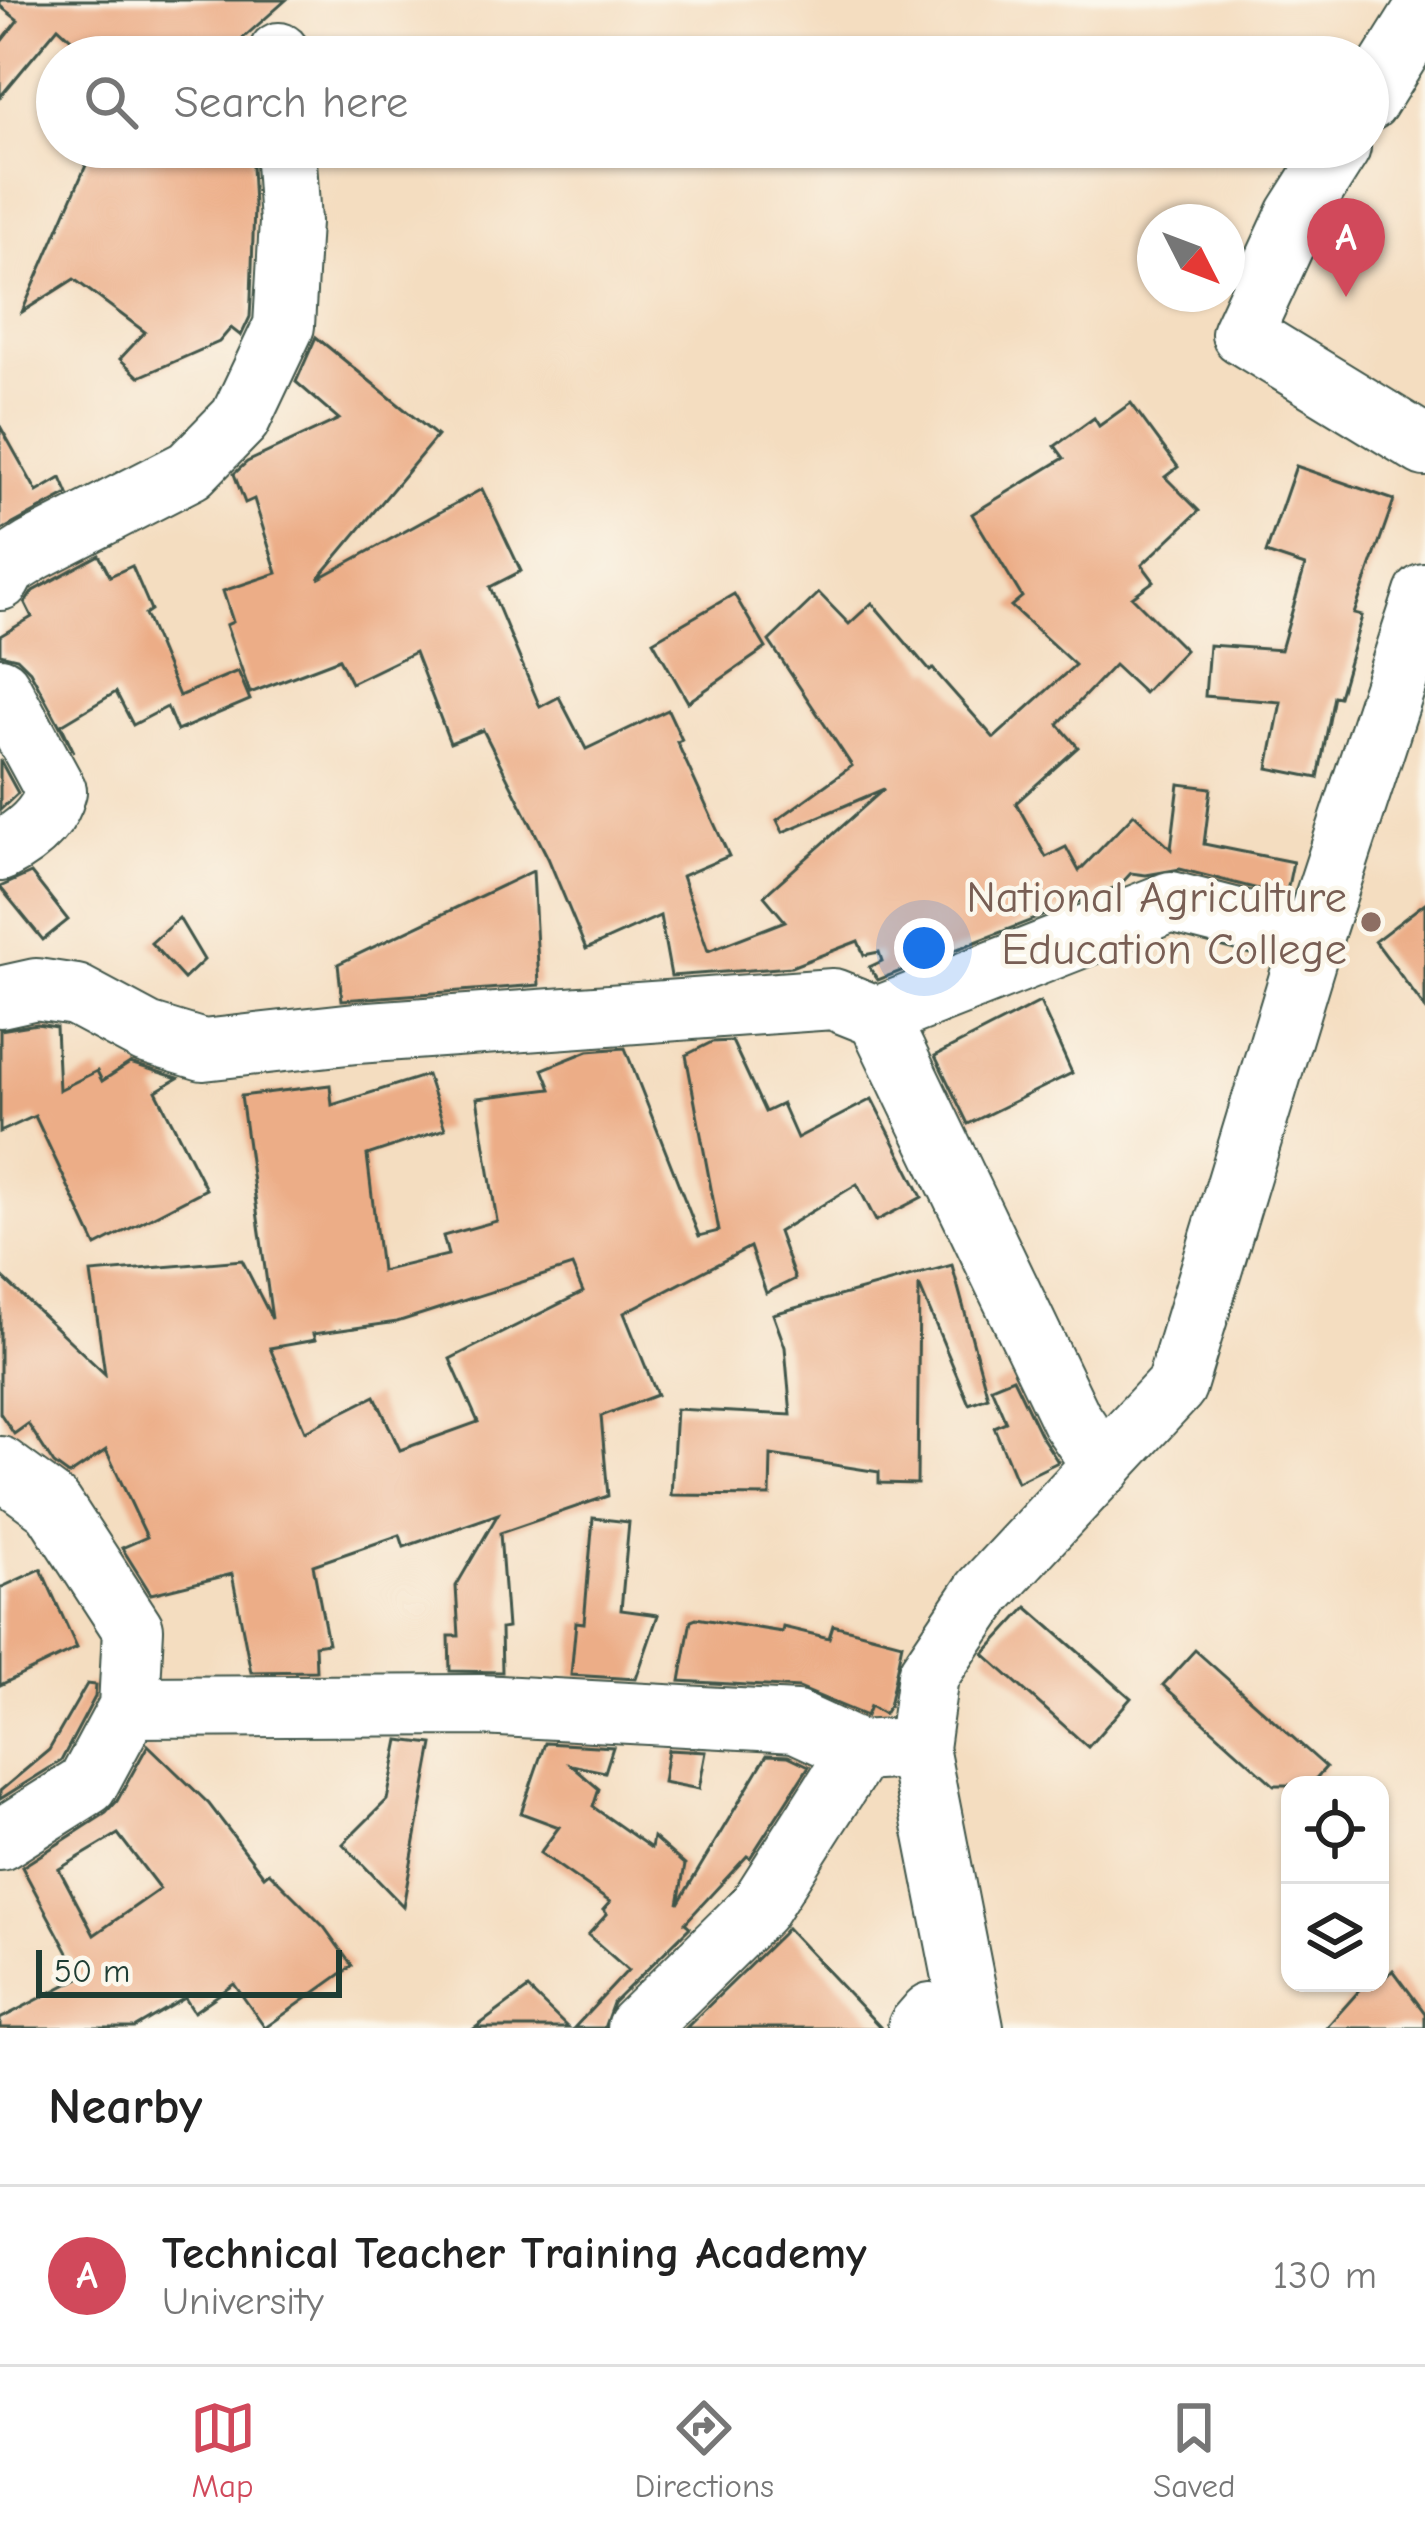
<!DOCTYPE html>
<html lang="en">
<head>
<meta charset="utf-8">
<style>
  body { margin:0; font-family:"Comic Neue",sans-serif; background:#f6f6f6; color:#222 }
  .controls { position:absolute; right:36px; bottom:36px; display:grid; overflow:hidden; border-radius:24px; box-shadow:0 3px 9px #0004 }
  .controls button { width:108px; height:108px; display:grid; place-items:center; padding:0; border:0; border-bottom:3px solid #e0e0e0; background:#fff; color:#222; font:60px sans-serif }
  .compass { position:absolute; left:1137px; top:204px; width:108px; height:108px; border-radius:50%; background:#fff; box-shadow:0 3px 9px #0004; rotate:132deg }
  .scale { position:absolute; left:36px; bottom:30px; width:306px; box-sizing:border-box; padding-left:12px; border:6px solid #1f3d34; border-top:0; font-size:33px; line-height:42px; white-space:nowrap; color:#1f3d34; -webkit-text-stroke:9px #fbf7ec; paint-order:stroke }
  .you { position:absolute; left:924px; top:948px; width:42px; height:42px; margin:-30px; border:9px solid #fff; border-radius:50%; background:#1a73e8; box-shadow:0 0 0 18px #1a73e833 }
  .badge { display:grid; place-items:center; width:78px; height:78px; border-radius:50%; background:#d1495b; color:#fff; font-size:39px; font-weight:700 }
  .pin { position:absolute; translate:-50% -99px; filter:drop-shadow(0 3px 6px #0008) }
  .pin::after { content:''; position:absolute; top:63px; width:42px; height:36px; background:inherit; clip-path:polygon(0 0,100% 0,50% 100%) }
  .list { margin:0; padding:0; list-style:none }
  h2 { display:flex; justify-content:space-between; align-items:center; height:156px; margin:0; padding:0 48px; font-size:51px }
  h2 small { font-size:39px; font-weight:400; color:#767676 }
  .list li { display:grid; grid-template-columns:78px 1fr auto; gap:36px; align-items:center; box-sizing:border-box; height:180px; padding:0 48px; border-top:3px solid #e0e0e0 }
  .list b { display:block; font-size:45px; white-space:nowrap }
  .list p { margin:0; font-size:39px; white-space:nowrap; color:#767676 }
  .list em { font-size:39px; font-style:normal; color:#767676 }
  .icon { flex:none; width:66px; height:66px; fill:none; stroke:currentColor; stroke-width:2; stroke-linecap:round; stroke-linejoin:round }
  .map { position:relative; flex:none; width:1425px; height:2028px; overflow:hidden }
  .search { position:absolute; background:#fff; box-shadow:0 3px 9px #0004; left:36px; right:36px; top:36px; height:132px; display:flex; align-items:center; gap:30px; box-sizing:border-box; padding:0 42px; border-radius:66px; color:#767676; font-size:45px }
  .sheet { height:336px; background:#fff }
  nav { display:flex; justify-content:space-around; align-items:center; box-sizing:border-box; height:168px; border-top:3px solid #e0e0e0; background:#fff; font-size:33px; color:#767676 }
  nav a { display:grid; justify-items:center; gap:6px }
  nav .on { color:#d1495b }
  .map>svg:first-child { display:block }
  .building { fill:#ecad87; fill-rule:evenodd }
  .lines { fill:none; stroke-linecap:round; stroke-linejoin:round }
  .minor-casing { stroke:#3f5549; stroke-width:64 }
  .minor { stroke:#fff; stroke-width:60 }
  .education-dot { fill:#8d6e63; stroke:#fbf7ec; stroke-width:4.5 }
  .labels { text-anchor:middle; stroke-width:9; stroke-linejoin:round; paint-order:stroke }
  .education-label { font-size:45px; fill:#785e54; stroke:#fbf7ec; text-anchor:end }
</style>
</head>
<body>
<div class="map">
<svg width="1425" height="2028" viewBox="0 0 1425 2028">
  <rect width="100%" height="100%" fill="#fbf7ec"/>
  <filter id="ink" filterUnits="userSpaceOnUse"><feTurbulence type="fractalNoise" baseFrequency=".00833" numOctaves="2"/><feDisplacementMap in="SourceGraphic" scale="24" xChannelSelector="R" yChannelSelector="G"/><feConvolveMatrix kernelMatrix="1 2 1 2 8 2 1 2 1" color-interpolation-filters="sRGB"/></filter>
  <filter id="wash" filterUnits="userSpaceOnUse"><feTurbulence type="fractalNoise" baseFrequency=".004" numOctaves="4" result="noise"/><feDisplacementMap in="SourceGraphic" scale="48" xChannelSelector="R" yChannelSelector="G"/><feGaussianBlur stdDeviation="2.7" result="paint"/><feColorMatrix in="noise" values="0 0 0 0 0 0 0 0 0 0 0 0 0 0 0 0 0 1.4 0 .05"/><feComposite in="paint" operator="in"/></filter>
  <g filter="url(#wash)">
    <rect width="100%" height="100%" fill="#f4ddc0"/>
    <g id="blocks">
      <!-- building -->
      <g class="building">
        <path d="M 0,0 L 286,0 L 242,39 L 244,57 L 91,57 L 58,27 L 0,97 L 0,43 L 18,20 L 0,6 Z"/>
        <path d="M 94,147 L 251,147 L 254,206 L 251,298 L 250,317 L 241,336 L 231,328 L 219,342 L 139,377 L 120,359 L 145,332 L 74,279 L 22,312 Z"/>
        <path d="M 316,337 L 437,436 L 318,579 L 482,489 L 521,571 L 490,587 L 540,707 L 559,697 L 586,749 L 668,710 L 682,740 L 677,742 L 729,856 L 682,876 L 708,951 L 785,921 L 764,896 L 884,789 L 783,832 L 777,820 L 852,766 L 769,641 L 819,593 L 849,624 L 872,603 L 930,671 L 933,669 L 994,738 L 1075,665 L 1011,606 L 1022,597 L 972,514 L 1064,458 L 1055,446 L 1094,418 L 1099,426 L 1131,403 L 1178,467 L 1165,477 L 1199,511 L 1142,565 L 1154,581 L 1132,597 L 1185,650 L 1144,693 L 1114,665 L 1058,724 L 1078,747 L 1016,803 L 1046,857 L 1066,847 L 1079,871 L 1134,814 L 1171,849 L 1179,784 L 1211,788 L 1204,844 L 1293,862 L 1286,896 L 1180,869 L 1146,875 L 1131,873 L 1119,886 L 878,980 L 869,967 L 882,961 L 879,952 L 864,955 L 858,941 L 791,967 L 671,976 L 660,916 L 586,949 L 548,858 L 483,730 L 450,743 L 415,652 L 351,683 L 339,659 L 250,693 L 226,625 L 233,622 L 223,591 L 277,573 L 254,499 L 245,503 L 234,474 L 247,462 L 339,419 L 296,382 Z"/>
        <path d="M 0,426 L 37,492 L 61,478 L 68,494 L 0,531 Z"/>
        <path d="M 1296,466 L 1394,500 L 1354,614 L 1362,616 L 1339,697 L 1334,696 L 1318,778 L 1268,768 L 1281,702 L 1205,696 L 1209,645 L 1281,650 L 1305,566 L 1266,553 Z"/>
        <path d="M 99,555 L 110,576 L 132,566 L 151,610 L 145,614 L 179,696 L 238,671 L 250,700 L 177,731 L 167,707 L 133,725 L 116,692 L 61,725 L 74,752 L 30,671 L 17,658 L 0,654 L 0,636 L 32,617 L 25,603 L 33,591 Z"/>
        <path d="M 734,594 L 766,648 L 688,702 L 653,641 Z"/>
        <path d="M 0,760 L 18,793 L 0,810 Z"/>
        <path d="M 533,871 L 539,985 L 342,1000 L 338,964 Z"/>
        <path d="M 31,873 L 68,920 L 43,940 L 0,887 Z"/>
        <path d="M 1425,903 L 1425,1008 L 1375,941 Z"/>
        <path d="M 179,918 L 204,960 L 184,979 L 151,943 Z"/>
        <path d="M 1040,1002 L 1072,1073 L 968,1124 L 935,1056 Z"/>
        <path d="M 37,1024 L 56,1027 L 59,1090 L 97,1071 L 102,1081 L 130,1063 L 178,1078 L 156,1091 L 206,1189 L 96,1246 L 35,1116 L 0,1132 L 0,1030 Z"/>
        <path d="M 732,1041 L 765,1112 L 782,1104 L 797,1138 L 872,1099 L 922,1197 L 876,1221 L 857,1184 L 778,1232 L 795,1279 L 766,1293 L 750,1247 L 624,1313 L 657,1395 L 601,1416 L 608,1496 L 500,1533 L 507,1628 L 501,1629 L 502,1672 L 450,1671 L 449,1636 L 459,1636 L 456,1586 L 498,1514 L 404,1547 L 400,1535 L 313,1565 L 328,1643 L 315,1645 L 316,1671 L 251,1672 L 232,1574 L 151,1594 L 122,1548 L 147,1537 L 106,1450 L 69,1475 L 54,1464 L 28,1424 L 14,1434 L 0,1413 L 0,1275 L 105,1374 L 91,1273 L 242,1260 L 272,1319 L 241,1096 L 330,1085 L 332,1105 L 427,1075 L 445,1129 L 367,1155 L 381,1271 L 448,1255 L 443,1236 L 497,1221 L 477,1098 L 551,1089 L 543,1069 L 588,1051 L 625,1048 L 699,1236 L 719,1231 L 686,1055 L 712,1042 ZM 572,1266 L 583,1292 L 450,1359 L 478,1422 L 400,1450 L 375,1396 L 305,1431 L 270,1348 L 315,1340 L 313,1334 L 397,1322 Z"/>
        <path d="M 952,1265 L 988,1397 L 969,1404 L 919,1285 L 917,1484 L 879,1483 L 879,1472 L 771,1455 L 770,1496 L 671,1495 L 676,1409 L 791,1415 L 785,1347 L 773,1314 Z"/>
        <path d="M 1013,1378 L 1040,1434 L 1058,1462 L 1017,1482 L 994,1427 L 1006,1422 L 991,1387 Z"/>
        <path d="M 593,1518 L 629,1522 L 621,1610 L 658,1615 L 636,1679 L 571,1675 L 576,1622 L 584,1623 Z"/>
        <path d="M 41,1569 L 77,1648 L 0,1685 L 0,1588 Z"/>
        <path d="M 1027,1607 L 1131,1698 L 1088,1747 L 984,1654 Z"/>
        <path d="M 696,1618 L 782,1632 L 783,1627 L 829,1638 L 833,1625 L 902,1643 L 889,1706 L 884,1714 L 870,1706 L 866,1716 L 799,1688 L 680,1681 L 691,1620 Z"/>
        <path d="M 1195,1650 L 1326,1767 L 1310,1785 L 1274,1785 L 1163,1685 Z"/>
        <path d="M 87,1684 L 96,1685 L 95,1697 L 61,1761 L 0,1799 L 0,1791 L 49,1750 Z"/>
        <path d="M 399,1740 L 433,1744 L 403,1906 L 343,1844 L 387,1800 Z"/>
        <path d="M 545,1743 L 613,1747 L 605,1772 L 571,1765 L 599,1789 L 593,1807 L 651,1848 L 653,1837 L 685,1865 L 678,1904 L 767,1755 L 788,1756 L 809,1766 L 750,1858 L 747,1856 L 685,1923 L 690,1927 L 613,2003 L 604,2028 L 574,2028 L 628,1970 L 588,1935 L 607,1914 L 603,1910 L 610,1902 L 540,1853 L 559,1827 L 521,1813 Z"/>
        <path d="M 148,1745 L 209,1804 L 264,1876 L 269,1872 L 324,1927 L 352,1966 L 265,2028 L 234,1984 L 194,2012 L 185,1998 L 134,2028 L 0,2028 L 0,2019 L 81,1977 L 22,1867 L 106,1813 L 117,1801 ZM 118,1834 L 160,1889 L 94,1935 L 59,1869 Z"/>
        <path d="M 668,1750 L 706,1752 L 699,1789 L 663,1782 Z"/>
        <path d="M 787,1928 L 881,2028 L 686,2028 L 782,1934 Z"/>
        <path d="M 1393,1970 L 1425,2013 L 1425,2028 L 1326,2028 L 1366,1983 L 1380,1983 Z"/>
        <path d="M 528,1989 L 568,2028 L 475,2028 Z"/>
      </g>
    </g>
  </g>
  <g filter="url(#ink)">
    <use href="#blocks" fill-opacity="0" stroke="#3f5549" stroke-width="3"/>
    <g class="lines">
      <!-- minor casing -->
      <g class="minor-casing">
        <g id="minor">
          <path d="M 279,53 L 279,57"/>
          <path d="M 1368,101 L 1425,10"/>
          <path d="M 1340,147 L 1297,215 L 1242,334 L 1425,446"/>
          <path d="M 0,580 L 7,567 L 34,550 L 190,470 L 240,419 L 284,326 L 290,222 L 285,147"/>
          <path d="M 0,688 L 56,791 C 49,820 25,838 0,851"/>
          <path d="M 0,997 L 36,989 L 76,995 L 147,1033 L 203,1050 L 356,1033 L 833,999 L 878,1017 L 1171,902 L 1312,938"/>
          <path d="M 878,1017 L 1071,1419 L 1103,1466"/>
          <path d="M 0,1467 L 53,1506 L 133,1629 L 129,1707 L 87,1785 L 0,1840"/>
          <path d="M 129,1707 L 481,1705 L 796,1722 L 859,1751"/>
          <path d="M 637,2028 L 758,1909 L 859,1751 L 894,1749"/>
          <path d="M 918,2028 L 931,2013 L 937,2028"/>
          <path d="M 973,2028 L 918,1748 L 928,1675 L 984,1592 L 1176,1386 L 1312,938 L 1425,594"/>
        </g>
      </g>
      <!-- minor -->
      <use href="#minor" class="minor"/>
    </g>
  </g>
  <!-- markers -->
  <circle class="education-dot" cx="1371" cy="922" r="12"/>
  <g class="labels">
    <!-- education labels -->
    <g class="education-label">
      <text x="1347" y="912">National Agriculture<tspan x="1347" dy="52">Education College</tspan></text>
    </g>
  </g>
</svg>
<div class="controls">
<button><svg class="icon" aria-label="locate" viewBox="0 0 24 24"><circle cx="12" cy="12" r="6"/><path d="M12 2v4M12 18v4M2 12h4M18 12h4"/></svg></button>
<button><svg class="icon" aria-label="layers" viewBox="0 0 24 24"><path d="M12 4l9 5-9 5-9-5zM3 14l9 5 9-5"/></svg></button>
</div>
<svg class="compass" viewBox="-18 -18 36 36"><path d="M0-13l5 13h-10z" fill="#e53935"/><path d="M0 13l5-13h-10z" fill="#767676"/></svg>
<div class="scale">50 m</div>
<div class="you"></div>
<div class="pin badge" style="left:1346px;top:297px">A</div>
<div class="search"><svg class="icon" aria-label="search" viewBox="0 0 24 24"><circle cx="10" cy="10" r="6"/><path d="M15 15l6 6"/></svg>Search here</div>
</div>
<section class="sheet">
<h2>Nearby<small></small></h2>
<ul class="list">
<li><span class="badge">A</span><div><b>Technical Teacher Training Academy</b><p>University</p></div><em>130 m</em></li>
</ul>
</section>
<nav>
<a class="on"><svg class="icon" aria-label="map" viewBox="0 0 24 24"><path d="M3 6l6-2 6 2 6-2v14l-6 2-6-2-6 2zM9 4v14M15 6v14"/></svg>Map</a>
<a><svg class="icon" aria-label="directions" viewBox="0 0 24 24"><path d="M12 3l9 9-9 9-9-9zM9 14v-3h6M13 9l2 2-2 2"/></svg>Directions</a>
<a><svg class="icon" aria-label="saved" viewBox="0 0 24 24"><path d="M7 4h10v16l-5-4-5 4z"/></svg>Saved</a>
</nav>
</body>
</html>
